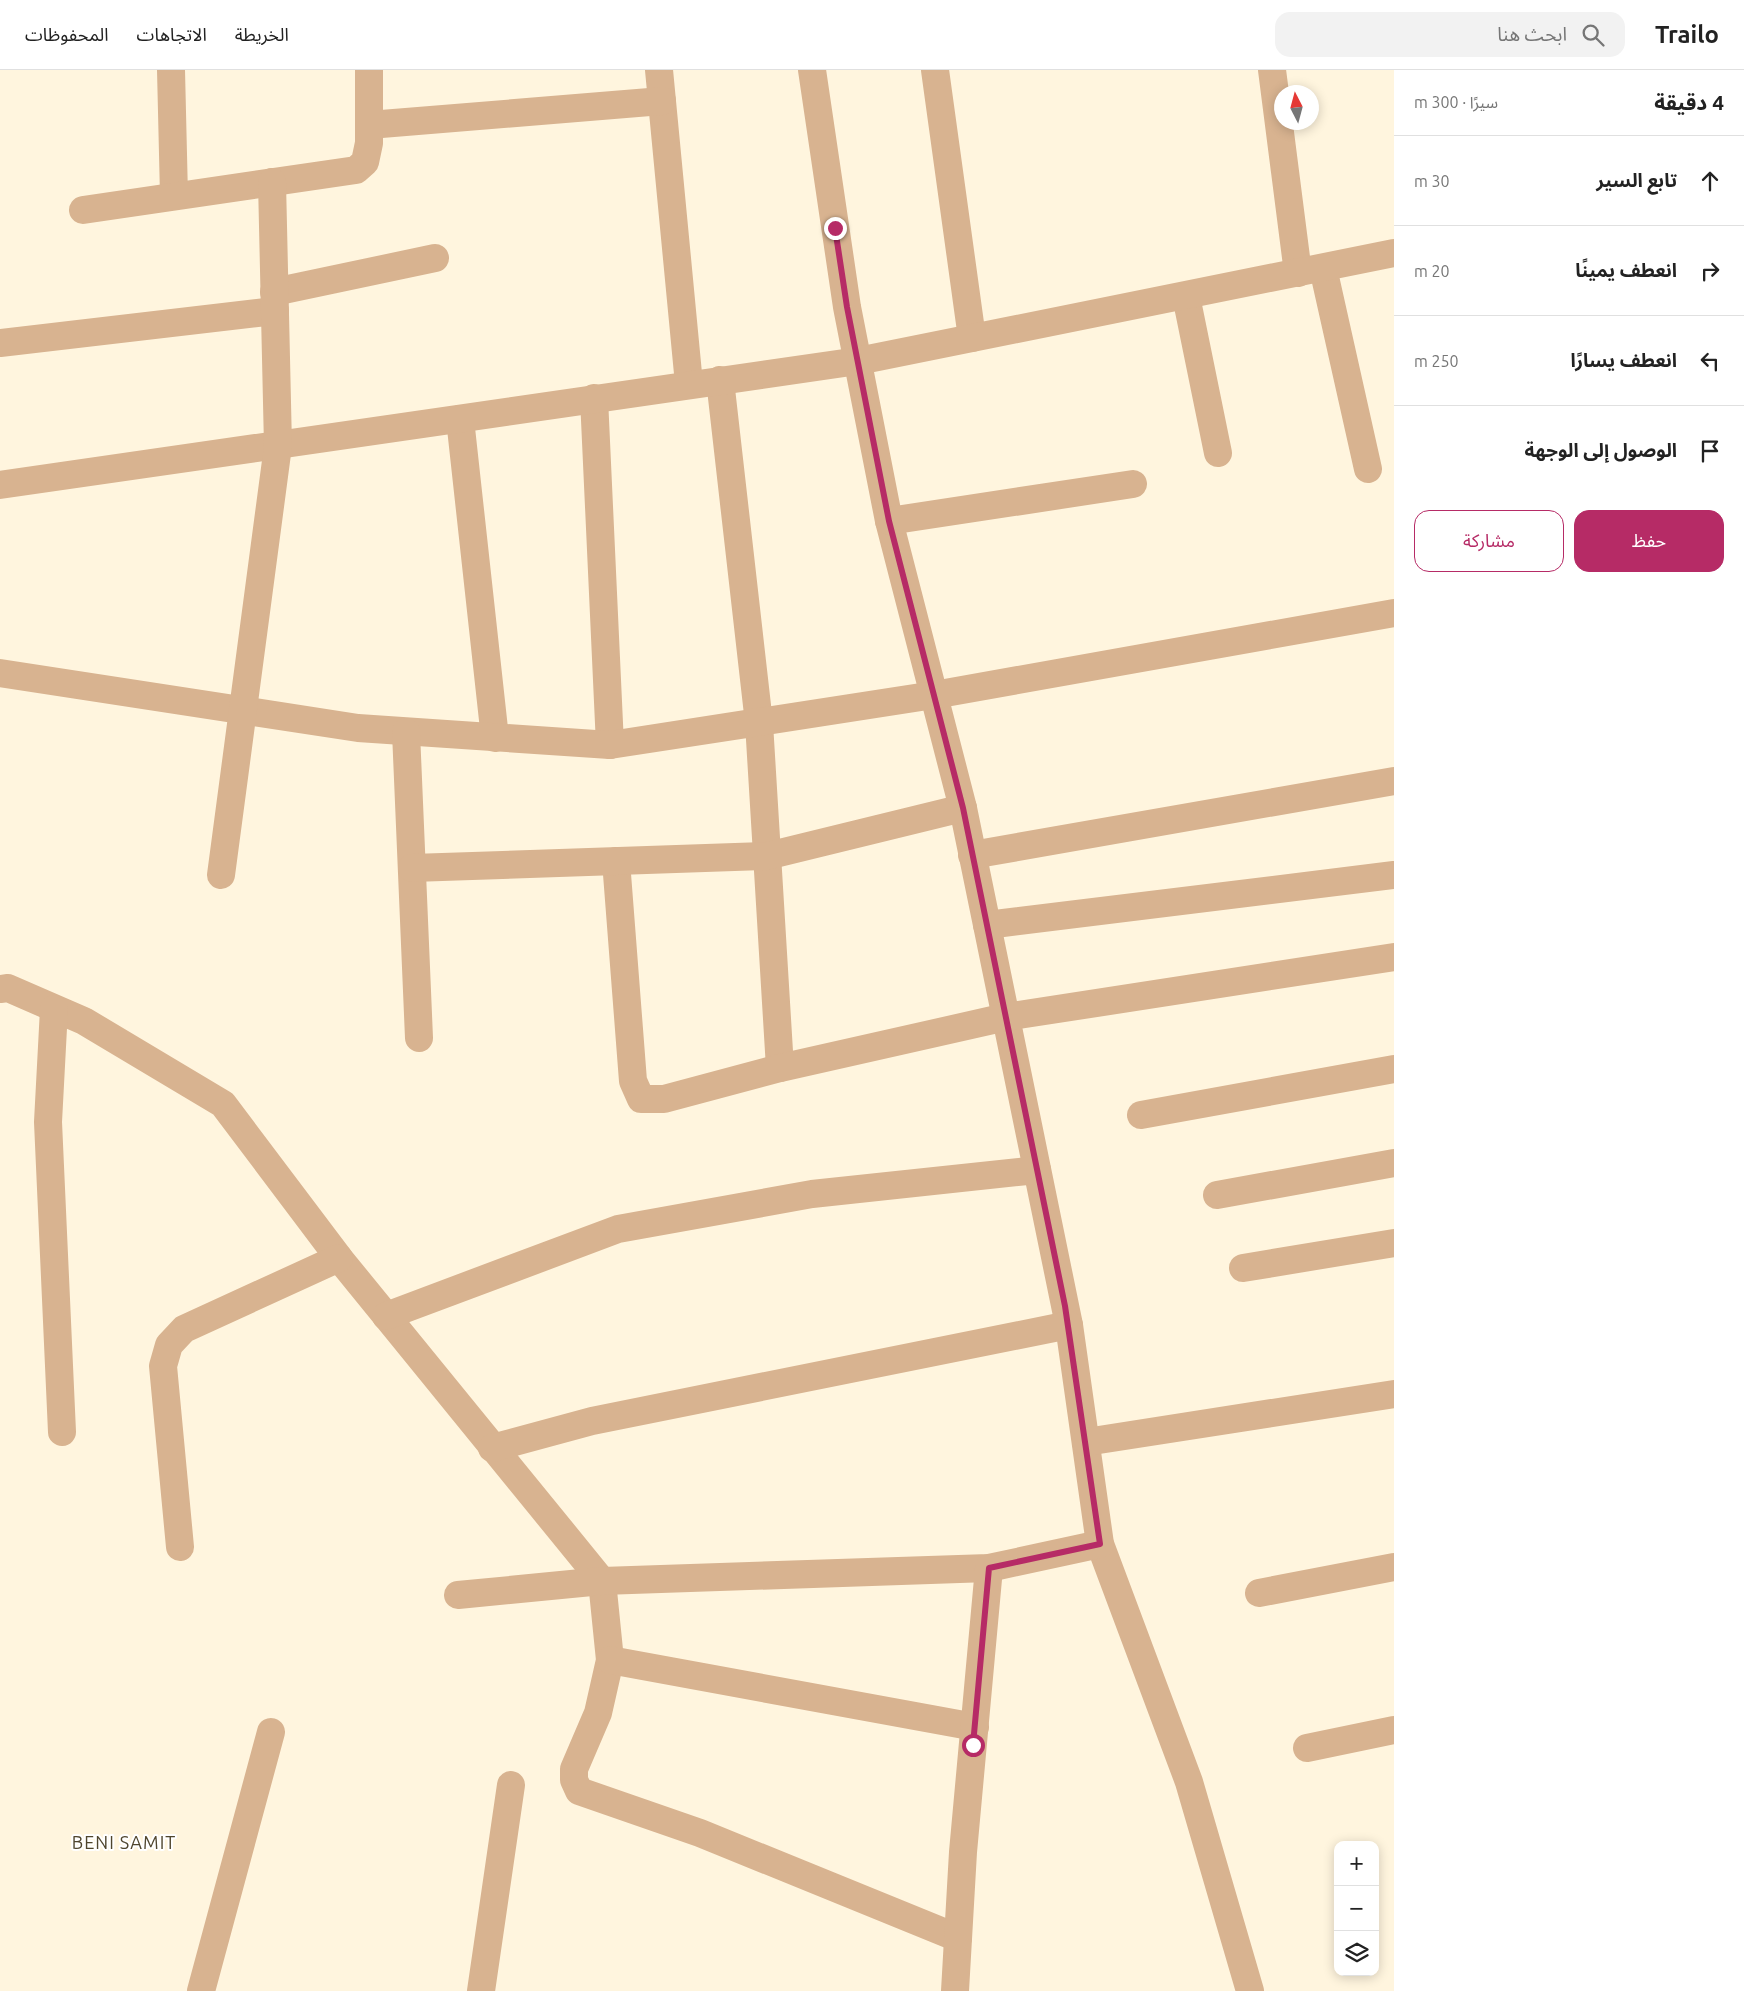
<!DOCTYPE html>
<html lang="ar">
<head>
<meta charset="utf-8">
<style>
  body { margin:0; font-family:Ubuntu,"Noto Sans Arabic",sans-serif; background:#f2f2f2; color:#222; direction:rtl }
  .controls { position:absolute; right:15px; bottom:15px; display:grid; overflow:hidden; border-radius:10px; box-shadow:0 2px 12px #0003 }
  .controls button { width:45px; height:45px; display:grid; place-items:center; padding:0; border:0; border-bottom:1px solid #e0e0e0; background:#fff; color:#222; font:25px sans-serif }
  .compass { position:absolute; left:1274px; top:15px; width:45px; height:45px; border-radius:50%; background:#fff; box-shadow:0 2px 12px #0003; rotate:354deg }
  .stop { position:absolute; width:15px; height:15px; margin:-11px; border:4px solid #b62b66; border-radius:50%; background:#fff }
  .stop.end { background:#b62b66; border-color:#fff; box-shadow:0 1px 5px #0008 }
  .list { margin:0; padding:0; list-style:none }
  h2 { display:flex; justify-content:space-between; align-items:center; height:65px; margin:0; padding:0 20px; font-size:21px }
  h2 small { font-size:16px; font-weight:400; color:#767676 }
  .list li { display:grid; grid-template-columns:32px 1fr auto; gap:15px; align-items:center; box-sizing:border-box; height:90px; padding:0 20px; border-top:1px solid #e0e0e0 }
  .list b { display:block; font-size:19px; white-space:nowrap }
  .list em { font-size:16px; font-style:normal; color:#767676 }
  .actions { display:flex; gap:10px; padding:15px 20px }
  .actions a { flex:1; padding:11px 0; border:1px solid #b62b66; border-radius:15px; text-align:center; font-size:18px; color:#b62b66 }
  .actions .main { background:#b62b66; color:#fff }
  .icon { flex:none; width:28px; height:28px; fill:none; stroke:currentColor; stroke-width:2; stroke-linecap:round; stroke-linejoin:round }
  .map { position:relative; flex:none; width:1394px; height:1921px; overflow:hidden; direction:ltr }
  header { display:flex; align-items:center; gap:30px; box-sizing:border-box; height:70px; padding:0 25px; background:#fff; border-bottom:1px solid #e0e0e0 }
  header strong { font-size:24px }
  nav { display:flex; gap:28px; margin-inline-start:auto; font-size:18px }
  .search { width:350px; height:45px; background:#f2f2f2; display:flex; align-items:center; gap:12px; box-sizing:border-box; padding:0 18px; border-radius:15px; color:#767676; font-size:19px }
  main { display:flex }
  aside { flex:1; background:#fff }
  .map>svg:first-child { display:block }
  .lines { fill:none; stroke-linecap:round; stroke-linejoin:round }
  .minor { stroke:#d8b390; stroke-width:28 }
  .route { stroke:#b62b66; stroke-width:6 }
  .labels { text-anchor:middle; stroke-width:4; stroke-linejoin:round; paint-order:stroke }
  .quarter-label { font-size:18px; letter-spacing:1px; fill:#4f452d; stroke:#fff }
</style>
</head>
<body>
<header>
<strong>Trailo</strong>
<div class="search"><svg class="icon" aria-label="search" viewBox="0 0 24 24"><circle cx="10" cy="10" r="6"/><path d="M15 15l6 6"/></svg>ابحث هنا</div>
<nav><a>الخريطة</a><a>الاتجاهات</a><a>المحفوظات</a></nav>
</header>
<main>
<aside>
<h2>4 دقيقة<small>سيرًا · 300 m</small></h2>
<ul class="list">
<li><svg class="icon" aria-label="ahead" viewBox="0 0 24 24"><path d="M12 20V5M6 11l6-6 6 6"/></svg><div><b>تابع السير</b></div><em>30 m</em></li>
<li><svg class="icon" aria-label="right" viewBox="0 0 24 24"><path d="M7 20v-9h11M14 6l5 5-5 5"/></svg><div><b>انعطف يمينًا</b></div><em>20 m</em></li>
<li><svg class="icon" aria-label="left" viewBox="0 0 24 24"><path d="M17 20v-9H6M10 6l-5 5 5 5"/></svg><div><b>انعطف يسارًا</b></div><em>250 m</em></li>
<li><svg class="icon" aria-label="arrive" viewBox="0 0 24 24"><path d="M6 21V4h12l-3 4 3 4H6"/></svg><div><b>الوصول إلى الوجهة</b></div></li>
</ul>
<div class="actions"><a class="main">حفظ</a><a>مشاركة</a></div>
</aside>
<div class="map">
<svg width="1394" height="1921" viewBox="0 0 1394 1921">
  <rect width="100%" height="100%" fill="#fff5de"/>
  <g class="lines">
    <!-- minor -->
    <g class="minor">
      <path d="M 171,0 L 174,126"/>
      <path d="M 659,0 L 689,314"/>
      <path d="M 812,0 L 847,237 L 889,451 L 963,738 L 987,855 L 1069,1255 L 1100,1474 L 1189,1712 L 1250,1921"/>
      <path d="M 935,0 L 972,268"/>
      <path d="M 1272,0 L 1298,203"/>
      <path d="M 369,55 L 662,31"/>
      <path d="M 83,140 L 356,100 L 365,92 L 369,73 L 369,0"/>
      <path d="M 1323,198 L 1368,399"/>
      <path d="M 274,222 L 435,188"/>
      <path d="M 1186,226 L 1218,383"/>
      <path d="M 0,273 L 275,241"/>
      <path d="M 720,310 L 759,653 L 780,998"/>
      <path d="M 594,328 L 610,675"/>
      <path d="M 460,349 L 495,668"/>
      <path d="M 0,415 L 858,291 L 1394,183"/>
      <path d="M 889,451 L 1133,414"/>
      <path d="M 0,603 L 358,658 L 610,675 L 934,625 L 1394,543"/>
      <path d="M 406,662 L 419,968"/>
      <path d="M 972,785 L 1394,711"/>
      <path d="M 616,791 L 633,1011 L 641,1029 L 664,1029 L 780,998 L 1006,947 L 1394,887"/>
      <path d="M 412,798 L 767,786 L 963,738"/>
      <path d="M 221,805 L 278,376 L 272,112"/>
      <path d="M 987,855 L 1394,805"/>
      <path d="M 0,919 L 8,918 L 84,951 L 223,1034 L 339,1188 L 602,1511 L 610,1590 L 598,1643 L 574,1699 L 574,1710 L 579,1721 L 700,1763 L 958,1868"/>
      <path d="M 54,939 L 48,1052 L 62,1362"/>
      <path d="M 1141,1045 L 1394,999"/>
      <path d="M 1217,1125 L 1394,1093"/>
      <path d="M 1243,1198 L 1394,1173"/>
      <path d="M 386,1246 L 618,1159 L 812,1124 L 1037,1100"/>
      <path d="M 1086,1372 L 1394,1324"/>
      <path d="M 492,1378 L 592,1351 L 1069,1255"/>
      <path d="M 180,1477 L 163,1296 L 169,1275 L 184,1259 L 339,1188"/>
      <path d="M 1259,1523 L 1394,1497"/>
      <path d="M 458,1525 L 602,1511 L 989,1498 L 1100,1474"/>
      <path d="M 610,1590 L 975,1657"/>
      <path d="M 1307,1678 L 1394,1660"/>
      <path d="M 201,1921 L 271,1662"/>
      <path d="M 481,1921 L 511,1715"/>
      <path d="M 955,1921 L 963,1782 L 989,1498"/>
    </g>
  </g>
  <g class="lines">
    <!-- route -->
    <path class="route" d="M 835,158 L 847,237 L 889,451 L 963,738 L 1065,1236 L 1100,1474 L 989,1498 L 973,1675"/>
  </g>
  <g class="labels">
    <!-- quarter labels -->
    <g class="quarter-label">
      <text x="124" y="1779">BENI SAMIT</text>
    </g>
  </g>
</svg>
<div class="controls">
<button>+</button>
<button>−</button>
<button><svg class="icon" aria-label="layers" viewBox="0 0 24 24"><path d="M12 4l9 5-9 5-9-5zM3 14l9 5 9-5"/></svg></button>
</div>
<svg class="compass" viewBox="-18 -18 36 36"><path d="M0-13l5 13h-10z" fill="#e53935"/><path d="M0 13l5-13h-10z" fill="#767676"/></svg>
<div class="stop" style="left:973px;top:1675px"></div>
<div class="stop end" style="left:835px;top:158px"></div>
</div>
</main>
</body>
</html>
